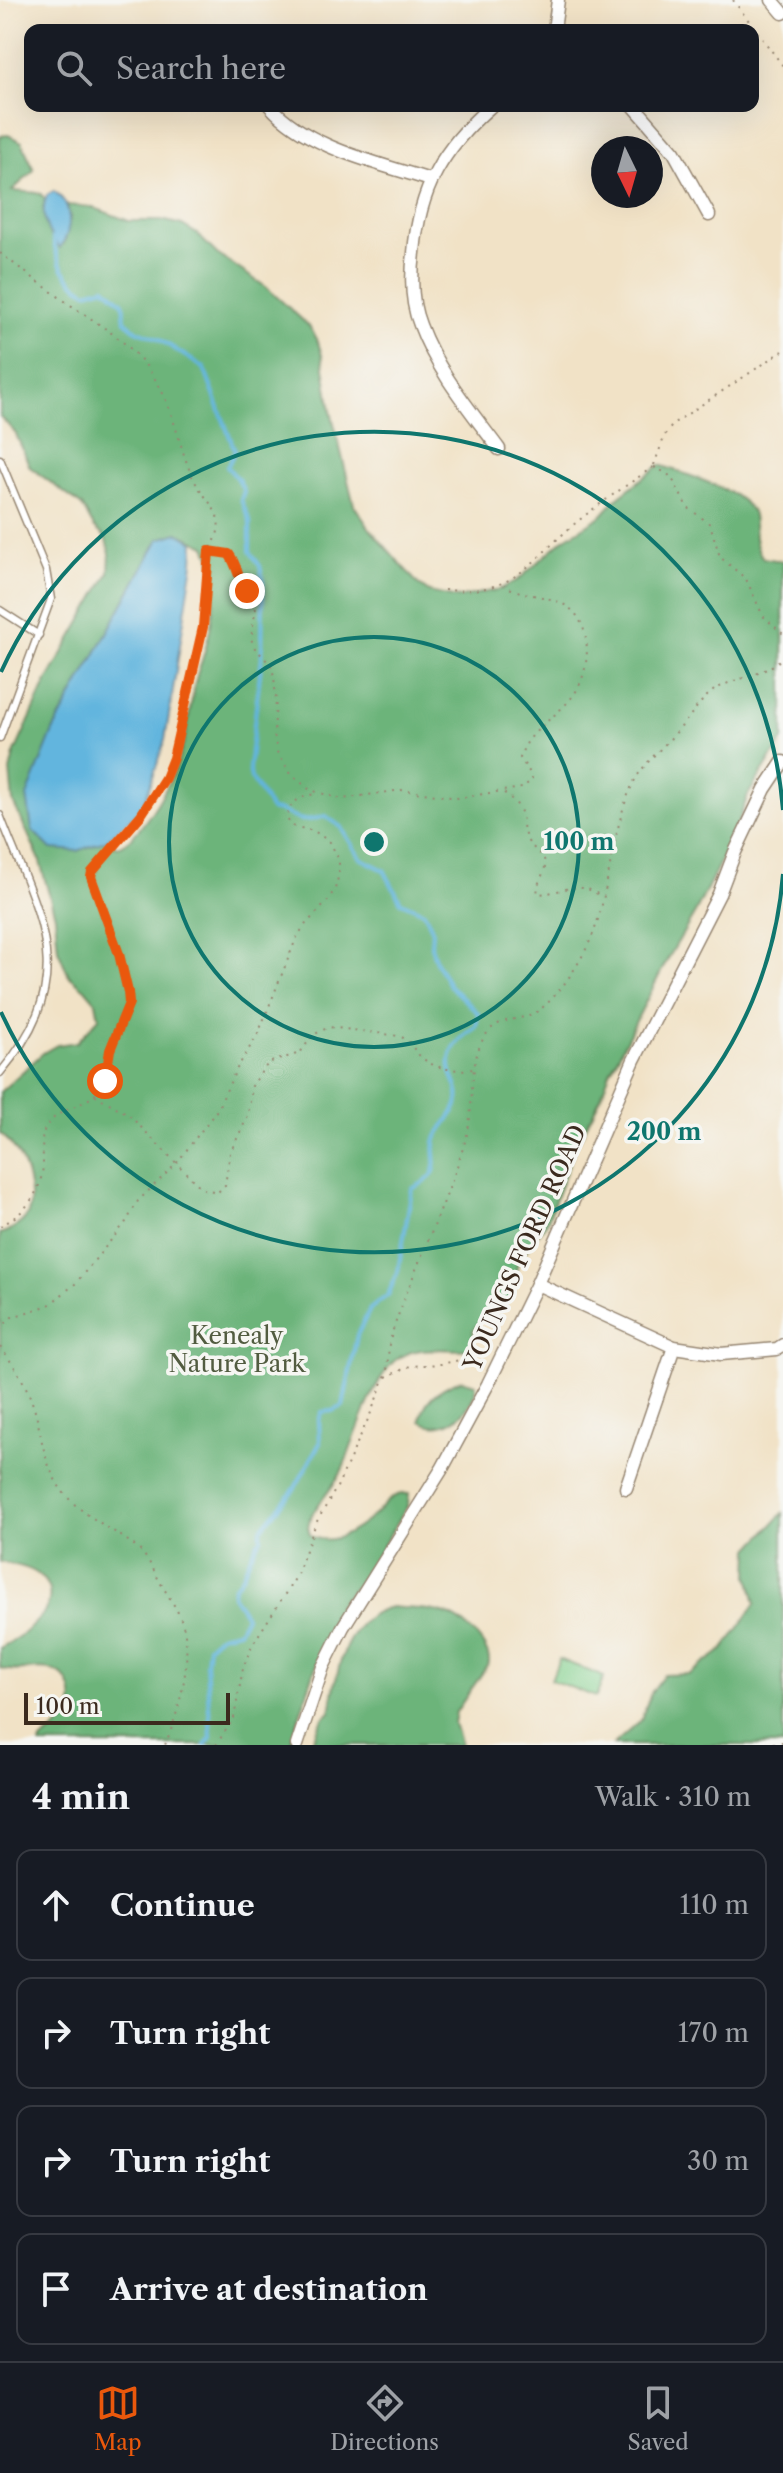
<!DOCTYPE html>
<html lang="en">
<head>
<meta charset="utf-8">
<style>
  body { margin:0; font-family:"Libre Caslon Text",serif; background:#20242c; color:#f1f3f6 }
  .compass { position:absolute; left:591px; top:136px; width:72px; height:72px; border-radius:50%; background:#171b24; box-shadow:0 8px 32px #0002; rotate:175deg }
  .scale { position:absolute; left:24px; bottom:20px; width:206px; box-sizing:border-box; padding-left:8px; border:4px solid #3b2a1e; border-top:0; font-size:22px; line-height:28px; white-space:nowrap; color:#3b2a1e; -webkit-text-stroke:6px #f6f6f2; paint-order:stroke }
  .stop { position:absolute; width:24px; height:24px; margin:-18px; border:6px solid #ea580c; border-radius:50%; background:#fff }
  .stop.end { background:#ea580c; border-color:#fff; box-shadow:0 2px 8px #0008 }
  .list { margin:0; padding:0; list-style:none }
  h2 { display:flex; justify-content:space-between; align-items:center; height:104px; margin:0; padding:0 32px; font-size:34px }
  h2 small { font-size:26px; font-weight:400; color:#9ea1a6 }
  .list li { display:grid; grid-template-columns:52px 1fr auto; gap:24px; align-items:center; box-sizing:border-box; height:112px; margin:0 16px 16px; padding:0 16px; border:2px solid #363941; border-radius:16px }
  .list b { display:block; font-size:30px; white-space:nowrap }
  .list em { font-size:26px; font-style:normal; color:#9ea1a6 }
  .icon { flex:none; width:44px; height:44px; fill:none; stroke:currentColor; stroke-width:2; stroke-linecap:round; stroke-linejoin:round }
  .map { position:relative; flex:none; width:783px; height:1745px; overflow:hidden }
  .search { position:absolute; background:#171b24; box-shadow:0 8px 32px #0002; left:24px; right:24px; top:24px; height:88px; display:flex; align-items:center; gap:20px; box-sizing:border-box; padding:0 28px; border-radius:16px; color:#9ea1a6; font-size:30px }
  .sheet { height:616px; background:#171b24 }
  nav { display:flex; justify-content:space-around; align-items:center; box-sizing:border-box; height:112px; border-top:2px solid #363941; background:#171b24; font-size:22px; color:#9ea1a6 }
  nav a { display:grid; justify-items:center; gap:4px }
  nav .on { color:#ea580c }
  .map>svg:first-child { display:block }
  .green { fill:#86d290; stroke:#607e57; stroke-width:2 }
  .forest { fill:#6cb47a; stroke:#546f4c; stroke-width:2; fill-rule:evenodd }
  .water { fill:#62b5de; stroke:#4e707e; stroke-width:2 }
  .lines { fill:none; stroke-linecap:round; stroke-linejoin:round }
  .stream { stroke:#62b5de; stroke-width:4 }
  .service-casing { stroke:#968672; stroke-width:9 }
  .minor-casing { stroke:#968672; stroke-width:15 }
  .path { stroke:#968672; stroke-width:2; stroke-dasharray:2 6; stroke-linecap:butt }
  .service { stroke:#fff; stroke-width:6 }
  .minor { stroke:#fff; stroke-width:12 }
  .route { stroke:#ea580c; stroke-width:10 }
  .ring { fill:none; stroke:#0f766e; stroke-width:4 }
  .labels { text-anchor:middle; stroke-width:7; stroke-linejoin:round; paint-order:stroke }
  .street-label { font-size:24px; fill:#3b2a1e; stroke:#f6f6f2 }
  .park-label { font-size:24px; fill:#525c40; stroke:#f6f6f2 }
  .centre { fill:#0f766e; stroke:#f6f6f2; stroke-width:4 }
  .ring-label { font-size:24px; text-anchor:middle; font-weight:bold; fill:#0f766e; stroke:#f6f6f2; stroke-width:7; stroke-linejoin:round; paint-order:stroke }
</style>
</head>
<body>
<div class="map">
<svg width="783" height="1745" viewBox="0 0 783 1745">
  <rect width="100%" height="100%" fill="#f6f6f2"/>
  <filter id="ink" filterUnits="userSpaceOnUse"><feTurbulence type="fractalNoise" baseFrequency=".0125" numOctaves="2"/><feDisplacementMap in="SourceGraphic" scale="16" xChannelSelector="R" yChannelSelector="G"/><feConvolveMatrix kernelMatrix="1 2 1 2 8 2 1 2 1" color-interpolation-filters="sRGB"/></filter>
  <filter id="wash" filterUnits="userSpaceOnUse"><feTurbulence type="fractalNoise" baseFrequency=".006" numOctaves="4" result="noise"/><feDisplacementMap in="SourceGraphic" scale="32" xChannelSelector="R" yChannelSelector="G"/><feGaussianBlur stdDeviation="1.8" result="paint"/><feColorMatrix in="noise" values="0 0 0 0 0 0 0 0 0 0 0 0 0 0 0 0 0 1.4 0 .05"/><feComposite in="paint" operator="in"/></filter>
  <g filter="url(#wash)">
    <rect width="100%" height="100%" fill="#f1e2c6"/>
    <!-- green -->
    <path class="green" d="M 559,1659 L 604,1677 L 596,1697 L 551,1680 Z"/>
    <!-- forest -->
    <g class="forest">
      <path d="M 8,135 L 22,142 L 34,170 L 12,191 L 40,193 L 45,199 L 43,209 L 64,243 L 70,218 L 67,205 L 92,207 L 129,221 L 166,221 L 182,225 L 197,234 L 217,254 L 266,287 L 309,326 L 317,339 L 322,355 L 331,411 L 354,505 L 370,529 L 418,584 L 429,592 L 457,598 L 501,589 L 518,580 L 564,539 L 601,516 L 617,498 L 660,465 C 683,474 748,491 753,516 C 756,532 752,544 763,558 L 783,561 L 783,740 L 748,795 L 734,834 L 696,911 L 665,964 L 610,1072 L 601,1097 L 574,1150 L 547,1222 L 518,1262 L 512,1294 L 499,1311 L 483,1317 L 473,1330 L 474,1349 C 449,1352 423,1344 400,1357 C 376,1370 355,1439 344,1466 C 336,1485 320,1500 310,1518 L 308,1527 L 310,1535 C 331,1548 356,1530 373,1516 C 386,1505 391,1492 409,1494 L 408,1505 L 362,1580 L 343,1599 L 332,1617 L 290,1745 L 40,1745 L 41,1741 C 50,1734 62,1726 68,1715 C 78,1698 70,1673 50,1670 C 33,1667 17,1674 0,1668 L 0,1648 C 21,1637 69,1605 41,1577 C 32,1567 13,1565 0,1562 L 0,1234 C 30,1223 34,1210 28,1181 C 24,1161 16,1146 0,1133 L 0,1092 L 43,1053 L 57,1045 L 77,1042 L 99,1018 L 96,1002 L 85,989 L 69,976 L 58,950 L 55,916 L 39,858 L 13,802 L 10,771 L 14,754 L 48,679 L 109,573 L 110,553 L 105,537 L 94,527 L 82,506 L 30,467 L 16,434 L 0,416 L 0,136 ZM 178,533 L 206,546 C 220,576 214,619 205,650 C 203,660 198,669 196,679 C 190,705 188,733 179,758 C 172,781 140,840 117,847 L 107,840 L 78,851 L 53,731 L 159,539 Z"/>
      <path d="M 461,1380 L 476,1384 C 476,1408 445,1437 421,1421 C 422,1399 442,1387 461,1380 Z"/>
      <path d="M 783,1513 L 783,1745 L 613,1745 L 641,1720 L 651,1693 L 664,1675 L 690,1674 L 724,1649 L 756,1603 L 749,1576 L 750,1549 Z"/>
      <path d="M 391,1607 C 408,1609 427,1608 443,1613 C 461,1618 490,1643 489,1663 L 456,1712 L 454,1723 L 461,1745 L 311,1745 L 323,1718 L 330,1712 C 337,1672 344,1617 391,1607 Z"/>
    </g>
    <!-- water -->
    <g class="water">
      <path d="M 54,191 C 73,205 73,229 60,248 C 47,235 39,213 47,195 Z"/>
      <path d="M 178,533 L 194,542 L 193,563 L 165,740 L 143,807 L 107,840 L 78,851 L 51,849 L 32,830 L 27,796 L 53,731 L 159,539 Z"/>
    </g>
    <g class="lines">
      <!-- stream -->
      <path class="stream" d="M 53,238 C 57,262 65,280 87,292 L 105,287 L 123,303 L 125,321 L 136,330 L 159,339 L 204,368 L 235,451 L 227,467 L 238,479 L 244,491 L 241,500 L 250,521 L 250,551 L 260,566 L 263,581 L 262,656 L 249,768 L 251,778 L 271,810 C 286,810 286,815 298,819 C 307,822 317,818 326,816 L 341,827 L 360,858 L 384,870 L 401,902 L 424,912 L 432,929 L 431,946 L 436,962 L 449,985 L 478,1013 L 476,1027 C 461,1037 445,1051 451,1072 C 454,1082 460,1090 458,1101 C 456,1115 441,1126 436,1139 C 431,1151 440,1163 432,1175 C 428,1181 419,1185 412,1189 L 398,1271 L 388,1295 L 370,1309 L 357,1335 L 343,1406 L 332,1411 L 322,1412 L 319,1420 L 320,1443 L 295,1488 L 261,1529 L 261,1539 C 247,1553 248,1575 234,1586 L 233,1596 L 246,1616 L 238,1631 L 220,1635 L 208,1646 L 206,1663 L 211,1737 L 205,1745"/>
    </g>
  </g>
  <g filter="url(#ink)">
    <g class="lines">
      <!-- service casing -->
      <g class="service-casing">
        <g id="service">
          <path d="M 0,459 L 46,570 L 51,599 L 0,738"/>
          <path d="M 0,610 L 39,635"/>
          <path d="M 0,815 C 39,917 82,976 0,1073"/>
        </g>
      </g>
      <!-- minor casing -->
      <g class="minor-casing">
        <g id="minor">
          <path d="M 772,0 L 783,13"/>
          <path d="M 554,30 L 558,0"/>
          <path d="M 270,106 C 309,149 376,162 430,180"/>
          <path d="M 491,106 C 443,148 419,189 414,253 C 411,276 411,303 420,325 C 437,371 470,410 499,449"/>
          <path d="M 634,106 L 674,152 L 709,215"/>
          <path d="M 537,1284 L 674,1347 L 721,1354 L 777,1349 L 783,1345"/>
          <path d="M 626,1488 L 674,1347"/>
          <path d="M 297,1745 L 323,1667 L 343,1627 L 442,1469 L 488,1384 L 537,1284 L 634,1060 L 719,894 L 735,852 L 765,789 L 783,762"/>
        </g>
      </g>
      <!-- path -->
      <g class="path">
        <path d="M 733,0 L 783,66"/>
        <path d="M 0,253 C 22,270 45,287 69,304 C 101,326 134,344 155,379 C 174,409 178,444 192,476 C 206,505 233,515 209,551 L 221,551 L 229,554 L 234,561 L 240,582 L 254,599 L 256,607 L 251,638 L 254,647 L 271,665 L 274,676 L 276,700 L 274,734 L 277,752 L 291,774 L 310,790 L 342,799 L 401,790 L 458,798 L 522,788 L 532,780 L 532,776 L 520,758 C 527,731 556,718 572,697 C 591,674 594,625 568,607 C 549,594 523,597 504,585"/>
        <path d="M 654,465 L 665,435 L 674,423 L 783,351"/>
        <path d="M 654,467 L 668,474 L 674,482 L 687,507 L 710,524 L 720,557 L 746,579 L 763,616 L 783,634"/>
        <path d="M 444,590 C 514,595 525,567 572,526 C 598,504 626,486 653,467"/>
        <path d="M 504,793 C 533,814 516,823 529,843 C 534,850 544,854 545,863 C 546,875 535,882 538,894 C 565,893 576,878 602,897"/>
        <path d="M 95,1095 L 128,1114 L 195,1182 L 204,1189 L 218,1192 L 225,1185 L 230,1153 L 248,1116 L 252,1086 L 264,1068 L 271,1062 L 300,1053 L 313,1035 L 329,1027 L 399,1036 C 410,1040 411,1046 418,1054 C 433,1070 454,1071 474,1069"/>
        <path d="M 0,1226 C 27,1213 44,1189 43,1159 C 43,1149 40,1138 45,1129 C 56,1107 85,1108 99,1090 C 108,1078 107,1064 110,1050 C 114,1034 126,1020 128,1005 C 133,978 115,948 107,923 C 101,907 97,892 91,877 L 92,872 L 141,815 L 165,778 L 173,758 L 203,627 L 209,552"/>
        <path d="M 0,1329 L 12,1317 L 49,1305 L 75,1284 L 126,1222 L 138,1201 L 176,1164 L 217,1110 L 236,1070 L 258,1034 L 296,939 L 304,926 L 327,902 L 335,889 L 339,874 L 339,860 L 330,842 L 314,831 L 292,826 L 287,819 C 288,802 300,797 315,794"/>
        <path d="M 0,1347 C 14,1365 26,1383 33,1405 C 42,1432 41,1454 56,1481 C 73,1513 109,1525 136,1547 C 147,1556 153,1569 160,1582 C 168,1596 178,1609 183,1625 C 193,1661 179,1712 165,1745"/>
        <path d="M 386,1377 L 410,1366 L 441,1364 L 487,1354"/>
        <path d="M 216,1745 L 234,1718 L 243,1668 L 252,1645 L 296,1577 L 316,1523 L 337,1487 L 370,1415 L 387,1372 L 389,1344 L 393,1330 C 415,1265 447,1204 466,1138 C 475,1108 468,1072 481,1043 C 495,1014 514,1024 536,1012 C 558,999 584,957 593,934 C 611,889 613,810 640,772 C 652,756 668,742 681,727 C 691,715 700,701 713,691 C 737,675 759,680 783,657"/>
        <path d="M 757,1745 L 783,1742"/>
      </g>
      <!-- service -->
      <use href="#service" class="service"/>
      <!-- minor -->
      <use href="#minor" class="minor"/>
    </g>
  </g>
  <g class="lines" filter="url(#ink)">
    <!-- route -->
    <path class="route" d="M 105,1081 L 110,1050 L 129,1003 L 128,992 L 119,954 L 91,877 L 92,872 L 141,815 L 165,778 L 173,758 L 203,627 L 209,551 L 229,554 C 238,566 238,580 247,591"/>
  </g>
  <!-- distance rings -->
  <g class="ring">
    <circle cx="374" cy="842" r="205"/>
    <path d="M783 874A410 410 0 0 1 1 1012M1 672A410 410 0 0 1 783 810"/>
  </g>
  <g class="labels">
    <!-- street labels -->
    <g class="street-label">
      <text transform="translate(525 1248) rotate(-66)" y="8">YOUNGS FORD ROAD</text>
    </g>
    <!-- park labels -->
    <g class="park-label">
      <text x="237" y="1344">Kenealy<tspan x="237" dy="28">Nature Park</tspan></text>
    </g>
  </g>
  <circle cx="374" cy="842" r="12" class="centre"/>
  <g class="ring-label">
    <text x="579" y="850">100 m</text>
    <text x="664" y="1140">200 m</text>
  </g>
</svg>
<svg class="compass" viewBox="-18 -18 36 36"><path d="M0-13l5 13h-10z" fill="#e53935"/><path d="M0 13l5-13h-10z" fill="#9ea1a6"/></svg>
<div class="scale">100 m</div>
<div class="stop" style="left:105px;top:1081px"></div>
<div class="stop end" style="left:247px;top:591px"></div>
<div class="search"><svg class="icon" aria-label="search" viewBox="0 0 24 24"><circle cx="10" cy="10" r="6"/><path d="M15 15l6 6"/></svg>Search here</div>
</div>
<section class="sheet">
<h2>4 min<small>Walk · 310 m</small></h2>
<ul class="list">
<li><svg class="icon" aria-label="ahead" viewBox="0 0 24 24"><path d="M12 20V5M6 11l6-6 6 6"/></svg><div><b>Continue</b></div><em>110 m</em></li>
<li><svg class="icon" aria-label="right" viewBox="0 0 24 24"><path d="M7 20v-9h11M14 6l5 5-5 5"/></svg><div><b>Turn right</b></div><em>170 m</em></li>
<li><svg class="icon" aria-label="right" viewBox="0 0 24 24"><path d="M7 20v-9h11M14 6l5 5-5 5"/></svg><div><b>Turn right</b></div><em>30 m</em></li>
<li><svg class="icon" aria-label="arrive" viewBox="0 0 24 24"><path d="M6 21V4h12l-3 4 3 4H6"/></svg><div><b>Arrive at destination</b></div></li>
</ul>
</section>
<nav>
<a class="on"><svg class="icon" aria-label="map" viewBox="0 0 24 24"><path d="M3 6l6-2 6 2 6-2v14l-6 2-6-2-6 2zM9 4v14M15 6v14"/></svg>Map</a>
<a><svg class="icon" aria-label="directions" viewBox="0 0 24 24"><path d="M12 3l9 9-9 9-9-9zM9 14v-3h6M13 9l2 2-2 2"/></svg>Directions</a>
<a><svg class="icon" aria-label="saved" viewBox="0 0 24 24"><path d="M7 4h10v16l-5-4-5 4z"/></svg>Saved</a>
</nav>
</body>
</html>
